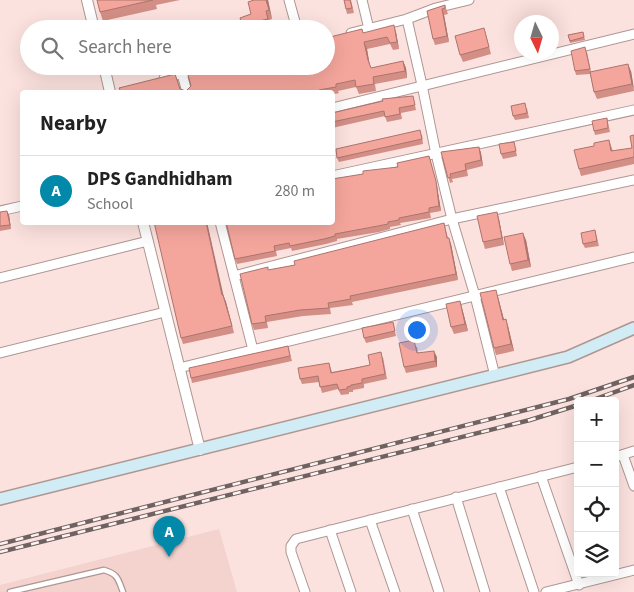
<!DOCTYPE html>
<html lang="en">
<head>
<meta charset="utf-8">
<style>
  body { margin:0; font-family:"Source Sans 3",sans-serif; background:#f6f6f6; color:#222 }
  .controls { position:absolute; right:15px; bottom:15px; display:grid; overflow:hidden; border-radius:5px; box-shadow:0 5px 20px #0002 }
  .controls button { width:45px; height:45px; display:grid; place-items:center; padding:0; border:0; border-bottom:1px solid #e0e0e0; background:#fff; color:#222; font:25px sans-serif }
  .compass { position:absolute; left:514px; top:15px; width:45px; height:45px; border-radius:50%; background:#fff; box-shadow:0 5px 20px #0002; rotate:175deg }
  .you { position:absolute; left:416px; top:329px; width:18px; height:18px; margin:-12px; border:4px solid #fff; border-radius:50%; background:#1a73e8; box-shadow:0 0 0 8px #1a73e833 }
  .badge { display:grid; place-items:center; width:32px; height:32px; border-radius:50%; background:#0289aa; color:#fff; font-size:16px; font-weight:700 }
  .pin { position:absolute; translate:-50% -41px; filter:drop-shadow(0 1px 2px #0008) }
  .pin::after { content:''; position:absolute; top:26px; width:18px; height:15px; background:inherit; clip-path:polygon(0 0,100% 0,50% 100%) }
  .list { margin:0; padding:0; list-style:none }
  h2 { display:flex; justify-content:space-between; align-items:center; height:65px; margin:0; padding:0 20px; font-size:21px }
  h2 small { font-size:16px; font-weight:400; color:#767676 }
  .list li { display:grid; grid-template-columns:32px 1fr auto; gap:15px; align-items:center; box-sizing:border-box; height:70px; padding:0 20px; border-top:1px solid #e0e0e0 }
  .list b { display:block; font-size:19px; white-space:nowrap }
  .list p { margin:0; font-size:16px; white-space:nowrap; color:#767676 }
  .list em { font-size:16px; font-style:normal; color:#767676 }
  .icon { flex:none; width:28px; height:28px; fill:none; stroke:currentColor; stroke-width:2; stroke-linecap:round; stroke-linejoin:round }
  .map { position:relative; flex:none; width:634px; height:592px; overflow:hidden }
  .search { position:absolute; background:#fff; box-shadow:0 5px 20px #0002; left:20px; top:20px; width:315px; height:55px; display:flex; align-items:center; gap:12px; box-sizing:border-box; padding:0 18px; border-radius:28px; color:#767676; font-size:19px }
  .panel { position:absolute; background:#fff; box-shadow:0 5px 20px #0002; left:20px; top:90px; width:315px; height:135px; border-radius:5px }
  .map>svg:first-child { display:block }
  .built { fill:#f4d2ce }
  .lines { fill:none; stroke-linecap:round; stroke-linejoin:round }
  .service-casing { stroke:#ae9692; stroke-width:7 }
  .minor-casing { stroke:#ae9692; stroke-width:11 }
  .tertiary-casing { stroke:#ae9692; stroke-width:12 }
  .secondary-casing { stroke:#ae9692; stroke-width:14 }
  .service { stroke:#fff; stroke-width:4.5 }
  .minor { stroke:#fff; stroke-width:9 }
  .tertiary { stroke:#fff; stroke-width:10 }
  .secondary { stroke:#d1ecf4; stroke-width:11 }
  .rail-casing { stroke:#706260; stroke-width:4.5 }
  .rail { stroke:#fef4f2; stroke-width:2.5; stroke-dasharray:8; stroke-linecap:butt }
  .wall { fill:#d38f86 }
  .shaded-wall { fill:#ac746d }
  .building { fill:#f5a69c; stroke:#ac746d }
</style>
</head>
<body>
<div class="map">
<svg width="634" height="592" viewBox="0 0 634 592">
  <rect width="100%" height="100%" fill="#fce2de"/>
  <!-- built -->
  <path class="built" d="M 219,529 L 237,592 L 0,592 L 0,585 Z"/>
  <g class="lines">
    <!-- service casing -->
    <g class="service-casing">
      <path id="service" d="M 10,592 L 104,570 C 118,574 118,579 123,592"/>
    </g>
    <!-- minor casing -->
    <g class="minor-casing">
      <g id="minor">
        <path d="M 289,0 L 297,29"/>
        <path d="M 362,0 L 369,29"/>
        <path d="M 407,19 L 422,85 L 436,154 L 452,219 L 475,296 L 495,376"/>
        <path d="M 351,33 L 407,19 L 436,8 L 469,0"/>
        <path d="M 182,74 L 187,92"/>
        <path d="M 164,78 L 213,66"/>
        <path d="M 332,108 L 634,34"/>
        <path d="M 332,176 L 634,110"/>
        <path d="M 0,211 L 22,206"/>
        <path d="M 220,222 L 253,350"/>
        <path d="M 234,276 L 452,219 L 634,180"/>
        <path d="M 0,278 L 148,241"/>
        <path d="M 0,353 L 165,312"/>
        <path d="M 179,368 L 634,257"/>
        <path d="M 623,455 L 634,486"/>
        <path d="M 615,457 L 634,451"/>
        <path d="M 541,476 L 579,585"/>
        <path d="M 499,487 L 534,592"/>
        <path d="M 456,497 L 485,592"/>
        <path d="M 412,509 L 439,592"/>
        <path d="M 370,520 L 395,592"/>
        <path d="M 330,530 L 351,592"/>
        <path d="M 305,592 L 291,552 L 291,546 L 296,539 L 578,467"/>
        <path d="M 546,592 L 634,570"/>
      </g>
    </g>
    <!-- tertiary casing -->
    <g class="tertiary-casing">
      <g id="tertiary">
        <path d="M 87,0 L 94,29"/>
        <path d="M 104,66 L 110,92"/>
        <path d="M 143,222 L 200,450"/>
      </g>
    </g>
    <!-- secondary casing -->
    <g class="secondary-casing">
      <path id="secondary" d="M 0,499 L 568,357 L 634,328"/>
    </g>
    <!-- service -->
    <use href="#service" class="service"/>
    <!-- minor -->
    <use href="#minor" class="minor"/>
    <!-- tertiary -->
    <use href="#tertiary" class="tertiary"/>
    <!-- secondary -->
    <use href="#secondary" class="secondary"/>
    <!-- rail casing -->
    <g class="rail-casing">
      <g id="rail">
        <path d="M 590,401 L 634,385"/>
        <path d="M 0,544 L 569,399 L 634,377"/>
        <path d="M 0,552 L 530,420 L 578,405"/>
      </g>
    </g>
    <!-- rail -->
    <use href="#rail" class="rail"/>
  </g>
  <!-- wall -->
  <g class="wall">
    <path d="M 97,0 L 180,0 L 156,5 L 157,9 L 103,21 L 100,12 Z"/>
    <path d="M 268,0 L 272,19 L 269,20 L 271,28 L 267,29 L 243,29 L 240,18 L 251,14 L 254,1 Z"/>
    <path d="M 344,0 L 351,0 L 354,13 L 347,14 Z"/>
    <path d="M 445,5 L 448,14 L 444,15 L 449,42 L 435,45 L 433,39 L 427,11 Z"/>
    <path d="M 362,29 L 363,33 L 396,32 L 399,49 L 393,50 L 390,44 L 367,49 L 370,67 L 371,68 L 403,61 L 406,68 L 407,78 L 375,84 L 376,91 L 359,94 L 356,87 L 338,91 L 339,93 L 332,95 L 332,92 L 121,92 L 180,89 L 186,91 Z"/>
    <path d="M 583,32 L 585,40 L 570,43 L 568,35 Z"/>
    <path d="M 486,35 L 491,54 L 463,62 L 460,55 Z"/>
    <path d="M 587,52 L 591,72 L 631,71 L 634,91 L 597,99 L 594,92 L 590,74 L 576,75 L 575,71 Z"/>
    <path d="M 413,96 L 416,110 L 401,113 L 402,119 L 387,122 L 385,116 L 332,128 L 332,113 Z"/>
    <path d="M 527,108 L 529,118 L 515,120 L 513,116 Z"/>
    <path d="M 607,118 L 610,132 L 595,135 L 594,131 Z"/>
    <path d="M 422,135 L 423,144 L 339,162 L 337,158 Z"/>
    <path d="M 634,135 L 634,164 L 581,176 L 579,169 L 594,146 L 609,140 L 613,151 L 632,148 Z"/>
    <path d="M 515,146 L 517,156 L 503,159 L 501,154 Z"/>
    <path d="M 479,147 L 481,153 L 483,166 L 467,170 L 468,176 L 452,179 L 453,182 L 450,183 L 441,152 Z"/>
    <path d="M 429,156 L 437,186 L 441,211 L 430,213 L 431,218 L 400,223 L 401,225 L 390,227 L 390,229 L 379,232 L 337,239 L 337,241 L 326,244 L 292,251 L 291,248 L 276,251 L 277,256 L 237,264 L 235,259 L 398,167 Z"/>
    <path d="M 0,212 L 9,215 L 11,229 L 0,231 Z"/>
    <path d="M 497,212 L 499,219 L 504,245 L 485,249 L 483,242 Z"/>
    <path d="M 444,223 L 448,238 L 451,244 L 458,280 L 352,302 L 353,305 L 330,308 L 331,314 L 303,316 L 267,322 L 268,328 L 254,330 L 252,324 L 269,270 L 295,265 Z"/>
    <path d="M 595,230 L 599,246 L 585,248 L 583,244 Z"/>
    <path d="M 526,240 L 531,267 L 512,271 L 510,264 Z"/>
    <path d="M 223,295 L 226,302 L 234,333 L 183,344 L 181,338 Z"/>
    <path d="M 498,297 L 504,320 L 508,326 L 514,351 L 496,355 L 494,348 Z"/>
    <path d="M 460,301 L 462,308 L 468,331 L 454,334 L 451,327 Z"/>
    <path d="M 393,322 L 396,336 L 366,343 L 364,338 Z"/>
    <path d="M 288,346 L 292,361 L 192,383 L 191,378 Z"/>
    <path d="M 417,346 L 418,353 L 437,357 L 437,367 L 406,373 L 404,367 Z"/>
    <path d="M 383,357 L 387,379 L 364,384 L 364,388 L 353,390 L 353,392 L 349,392 L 349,394 L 341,395 L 338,389 L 322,393 L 319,382 L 302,384 L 300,379 L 329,363 L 332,372 L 370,365 Z"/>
  </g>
  <!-- shaded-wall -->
  <g class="shaded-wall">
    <path d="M 266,0 L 268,0 L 272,19 L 269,10 Z"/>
    <path d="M 442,9 L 444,15 L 449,42 L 447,36 Z"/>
    <path d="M 394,25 L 396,32 L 399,49 L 397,42 Z"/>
    <path d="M 364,42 L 367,49 L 370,67 L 368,60 Z"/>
    <path d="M 403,61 L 406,68 L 407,78 L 405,71 Z"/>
    <path d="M 628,64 L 631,71 L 634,89 L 632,84 Z"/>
    <path d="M 479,147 L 481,153 L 483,166 L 481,160 Z"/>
    <path d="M 429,156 L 437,186 L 441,211 L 439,206 Z"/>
    <path d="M 7,211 L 9,215 L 11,229 L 10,225 Z"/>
    <path d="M 497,212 L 499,219 L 504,245 L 502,238 Z"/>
    <path d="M 206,222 L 207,222 L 225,302 L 222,295 Z"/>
    <path d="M 523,233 L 526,240 L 531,267 L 528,260 Z"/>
    <path d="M 449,238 L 451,244 L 458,280 L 456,274 Z"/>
    <path d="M 496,290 L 498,297 L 506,327 L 503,320 Z"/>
    <path d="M 223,295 L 226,302 L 234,333 L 232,326 Z"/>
    <path d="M 460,301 L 462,308 L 468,331 L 465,324 Z"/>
    <path d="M 506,319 L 508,326 L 514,351 L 511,344 Z"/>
    <path d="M 434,351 L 437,357 L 437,367 L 435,361 Z"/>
  </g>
  <!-- building -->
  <g class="building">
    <path d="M 97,0 L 153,0 L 100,12 Z"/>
    <path d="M 254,0 L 266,0 L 269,10 L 266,11 L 268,19 L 242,25 L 240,18 L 251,14 L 248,2 Z"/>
    <path d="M 344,0 L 350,0 L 352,8 L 346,9 Z"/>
    <path d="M 445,5 L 445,8 L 442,9 L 447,36 L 433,39 L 427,11 Z"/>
    <path d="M 394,25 L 397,42 L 390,43 L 387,37 L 364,42 L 368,60 L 371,68 L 403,61 L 405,71 L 373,77 L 374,84 L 356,87 L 355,80 L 336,84 L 336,87 L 319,90 L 319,92 L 121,92 L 119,88 L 175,74 L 180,89 L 186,91 L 191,86 L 187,71 L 207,66 L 326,66 L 326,38 L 362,29 L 363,33 Z"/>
    <path d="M 484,28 L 489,47 L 460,55 L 455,36 Z"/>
    <path d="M 583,32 L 584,37 L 570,41 L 568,35 Z"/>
    <path d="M 585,47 L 590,69 L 575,71 L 571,51 Z"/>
    <path d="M 628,64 L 632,84 L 594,92 L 590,72 Z"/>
    <path d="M 413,96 L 415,105 L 399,108 L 400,114 L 385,117 L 384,111 L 332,122 L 332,113 L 383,101 L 382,99 Z"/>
    <path d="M 525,103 L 527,113 L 513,116 L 511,106 Z"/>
    <path d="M 607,118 L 608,128 L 594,131 L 592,121 Z"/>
    <path d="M 420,130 L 422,139 L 337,158 L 336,149 Z"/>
    <path d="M 634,135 L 634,157 L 579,169 L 574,150 L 594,146 L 594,143 L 609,140 L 611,151 L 632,148 L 630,136 Z"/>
    <path d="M 514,142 L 516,151 L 501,154 L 499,144 Z"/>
    <path d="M 479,147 L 481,160 L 465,164 L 466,170 L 450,174 L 451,177 L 448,178 L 441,152 Z"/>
    <path d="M 429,156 L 436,181 L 439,206 L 429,208 L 429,212 L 399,218 L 399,220 L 388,222 L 388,224 L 378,226 L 335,234 L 335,236 L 324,239 L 290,246 L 289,243 L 274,246 L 275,251 L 235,259 L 226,222 L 332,222 L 332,179 L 363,174 L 363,171 L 398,167 L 397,163 Z"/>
    <path d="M 7,211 L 10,225 L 0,226 L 0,212 Z"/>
    <path d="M 497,212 L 502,238 L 483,242 L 477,216 Z"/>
    <path d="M 154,222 L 206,222 L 222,295 L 223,295 L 232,326 L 181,338 Z"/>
    <path d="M 444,223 L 447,238 L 449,238 L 456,274 L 350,296 L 351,299 L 328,303 L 329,308 L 300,310 L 265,316 L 266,322 L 252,324 L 240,274 L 268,267 L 268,270 L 295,265 L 294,261 Z"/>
    <path d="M 595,230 L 597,241 L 583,244 L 581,233 Z"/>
    <path d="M 523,233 L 528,260 L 510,264 L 504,237 Z"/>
    <path d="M 496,290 L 503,320 L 506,319 L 511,344 L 494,348 L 480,293 Z"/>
    <path d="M 460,301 L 465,324 L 451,327 L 446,304 Z"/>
    <path d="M 393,322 L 395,331 L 364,338 L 362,328 Z"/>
    <path d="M 414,340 L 417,353 L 434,351 L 435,361 L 404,367 L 399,343 Z"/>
    <path d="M 288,346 L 290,356 L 191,378 L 189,368 Z"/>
    <path d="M 381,352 L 385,374 L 362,379 L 362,383 L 351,385 L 351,386 L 347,387 L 347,389 L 339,390 L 337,384 L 320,387 L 318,376 L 300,379 L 298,368 L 329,363 L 331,373 L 351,369 L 370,365 L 368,355 Z"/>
  </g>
</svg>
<div class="controls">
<button>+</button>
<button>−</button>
<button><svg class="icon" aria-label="locate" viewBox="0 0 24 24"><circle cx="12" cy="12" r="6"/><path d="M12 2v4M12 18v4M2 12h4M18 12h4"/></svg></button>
<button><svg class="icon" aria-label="layers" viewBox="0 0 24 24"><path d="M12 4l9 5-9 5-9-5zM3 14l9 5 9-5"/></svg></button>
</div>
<svg class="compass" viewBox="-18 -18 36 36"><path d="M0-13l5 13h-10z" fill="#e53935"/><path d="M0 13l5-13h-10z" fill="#767676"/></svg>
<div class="you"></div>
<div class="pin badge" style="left:169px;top:557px">A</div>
<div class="search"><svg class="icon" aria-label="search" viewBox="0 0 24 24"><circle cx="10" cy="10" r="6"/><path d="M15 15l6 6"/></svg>Search here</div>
<section class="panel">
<h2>Nearby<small></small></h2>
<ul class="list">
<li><span class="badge">A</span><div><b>DPS Gandhidham</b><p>School</p></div><em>280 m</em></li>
</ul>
</section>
</div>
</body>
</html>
